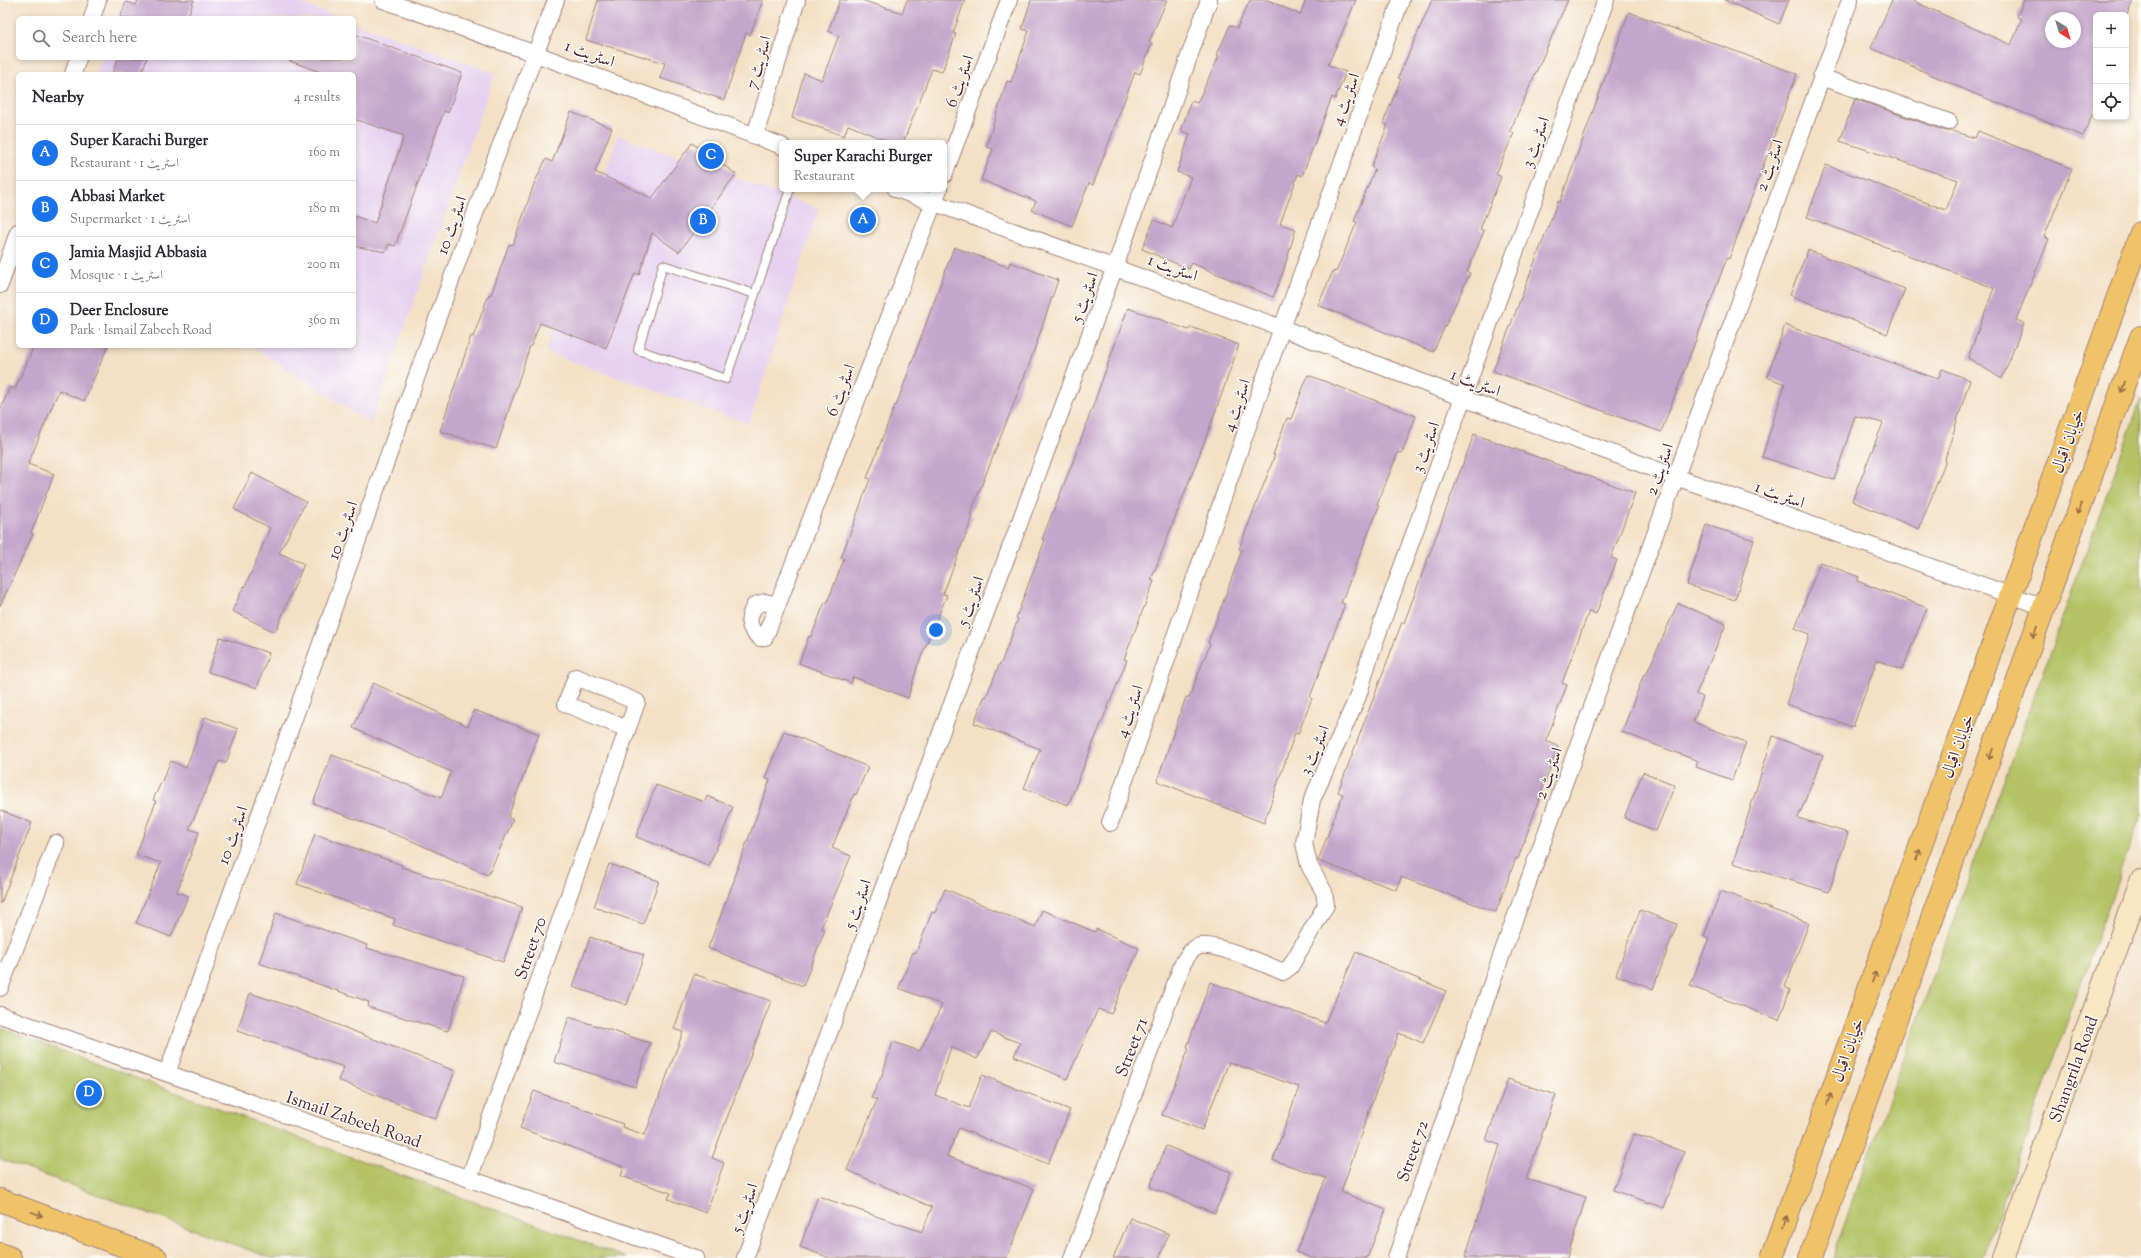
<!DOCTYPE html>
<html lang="en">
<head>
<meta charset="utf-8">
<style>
  body { margin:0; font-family:"Sorts Mill Goudy",Amiri,serif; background:#f2f2f3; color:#2b2b33 }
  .controls { position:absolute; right:12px; top:12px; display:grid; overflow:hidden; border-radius:6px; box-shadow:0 2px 6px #0003 }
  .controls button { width:36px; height:36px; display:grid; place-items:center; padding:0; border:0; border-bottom:1px solid #e1e1e2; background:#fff; color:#2b2b33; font:20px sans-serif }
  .compass { position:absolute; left:2045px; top:12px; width:36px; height:36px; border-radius:50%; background:#fff; box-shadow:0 2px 6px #0003; rotate:142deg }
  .you { position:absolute; left:936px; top:630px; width:14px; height:14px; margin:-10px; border:3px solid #fff; border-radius:50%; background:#1a73e8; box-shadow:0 0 0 6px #1a73e833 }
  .badge { display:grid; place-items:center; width:26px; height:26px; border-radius:50%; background:#1a73e8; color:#fff; font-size:13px; font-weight:700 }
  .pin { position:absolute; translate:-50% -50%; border:2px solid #fff; box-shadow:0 1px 4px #0006 }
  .popup { position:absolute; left:779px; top:140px; width:168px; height:52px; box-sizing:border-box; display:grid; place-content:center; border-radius:6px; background:#fff; filter:drop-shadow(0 1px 3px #0005); font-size:13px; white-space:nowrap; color:#7c7c81 }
  .popup b { font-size:15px; color:#2b2b33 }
  .popup::after { content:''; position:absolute; left:50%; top:100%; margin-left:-8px; border:8px solid transparent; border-top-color:#fff }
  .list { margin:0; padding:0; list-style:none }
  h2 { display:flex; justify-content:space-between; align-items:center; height:52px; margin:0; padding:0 16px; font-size:17px }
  h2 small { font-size:13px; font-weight:400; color:#7c7c81 }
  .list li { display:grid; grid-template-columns:26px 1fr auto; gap:12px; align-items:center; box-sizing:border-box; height:56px; padding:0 16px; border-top:1px solid #e1e1e2 }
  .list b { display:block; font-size:15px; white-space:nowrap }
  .list p { margin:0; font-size:13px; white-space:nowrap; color:#7c7c81 }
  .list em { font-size:13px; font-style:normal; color:#7c7c81 }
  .icon { flex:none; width:22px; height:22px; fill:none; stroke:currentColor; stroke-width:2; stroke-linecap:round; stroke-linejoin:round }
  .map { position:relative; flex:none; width:2141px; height:1258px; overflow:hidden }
  .search { position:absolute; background:#fff; box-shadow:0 2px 6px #0003; left:16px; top:16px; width:340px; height:44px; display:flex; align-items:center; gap:10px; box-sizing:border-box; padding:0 14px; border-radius:6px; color:#7c7c81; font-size:15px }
  .panel { position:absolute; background:#fff; box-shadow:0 2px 6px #0003; left:16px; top:72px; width:340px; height:276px; border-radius:6px }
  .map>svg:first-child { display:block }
  .built { fill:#e6d2f0 }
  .green { fill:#b4c265; stroke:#7f7048 }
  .building { fill:#c4a5cb; fill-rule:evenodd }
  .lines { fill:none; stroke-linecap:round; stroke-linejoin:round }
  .lane-casing { stroke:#9e8078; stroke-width:10 }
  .street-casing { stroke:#9e8078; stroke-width:18 }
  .secondary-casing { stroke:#9e8078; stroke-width:24 }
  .primary-casing { stroke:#9e8078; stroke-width:24 }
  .lane { stroke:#fff; stroke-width:8 }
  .street { stroke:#fff; stroke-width:16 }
  .secondary { stroke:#f9e7c3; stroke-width:22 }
  .primary { stroke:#f1c369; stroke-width:22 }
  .oneway { stroke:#956947 }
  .labels { text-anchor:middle; stroke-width:3; stroke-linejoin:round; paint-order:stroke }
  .street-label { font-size:17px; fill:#4a1f2b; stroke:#fdfcf7 }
</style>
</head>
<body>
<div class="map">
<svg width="2141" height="1258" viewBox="0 0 2141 1258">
  <rect width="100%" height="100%" fill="#fdfcf7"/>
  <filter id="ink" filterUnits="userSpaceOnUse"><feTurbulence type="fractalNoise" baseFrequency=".025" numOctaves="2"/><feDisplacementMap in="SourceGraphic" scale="8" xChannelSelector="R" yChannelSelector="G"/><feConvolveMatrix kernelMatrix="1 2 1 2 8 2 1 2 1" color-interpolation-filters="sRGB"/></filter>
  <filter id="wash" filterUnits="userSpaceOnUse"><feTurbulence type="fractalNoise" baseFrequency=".012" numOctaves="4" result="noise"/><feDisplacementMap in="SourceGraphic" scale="16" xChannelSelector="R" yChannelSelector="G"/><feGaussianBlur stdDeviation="0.9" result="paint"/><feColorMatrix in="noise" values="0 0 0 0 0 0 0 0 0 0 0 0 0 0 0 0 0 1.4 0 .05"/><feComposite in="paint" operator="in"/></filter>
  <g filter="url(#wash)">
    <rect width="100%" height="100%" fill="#f3e0c5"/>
    <!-- built -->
    <g class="built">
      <path d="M 123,0 L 291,0 L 341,18 L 116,18 Z"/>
      <path d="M 354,23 L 495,73 L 371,423 L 252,346 L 354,346 L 354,74 L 96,74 L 102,58 L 354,58 Z"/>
      <path d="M 618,135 L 819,209 L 749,424 L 546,352 Z"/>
    </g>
    <!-- green -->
    <g class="green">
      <path d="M 2141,399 L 2141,815 L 1983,1258 L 1832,1258 Z"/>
      <path d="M 0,1028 L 627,1258 L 271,1258 L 0,1159 Z"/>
    </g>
    <g id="blocks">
      <!-- building -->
      <g class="building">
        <path d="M 138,0 L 194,0 L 187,18 L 120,18 L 126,2 L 136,5 Z"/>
        <path d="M 598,0 L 763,0 L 750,35 L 746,33 L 724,100 L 660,78 L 665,63 L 586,40 Z"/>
        <path d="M 840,0 L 861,0 L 902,13 L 907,0 L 965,0 L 953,33 L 956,34 L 942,72 L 932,69 L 903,143 L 892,143 L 848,125 L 844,136 L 792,118 L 804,73 L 822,80 L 839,35 L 828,31 Z"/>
        <path d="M 1031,0 L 1167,0 L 1149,42 L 1152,43 L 1140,74 L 1135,72 L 1093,185 L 1089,183 L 1072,226 L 1032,210 L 1036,201 L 981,180 L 993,149 L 986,147 L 1007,81 L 1011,82 L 1029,31 L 1022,29 Z"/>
        <path d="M 1250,0 L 1268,0 L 1300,15 L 1306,0 L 1356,0 L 1328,65 L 1346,72 L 1335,99 L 1332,97 L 1302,176 L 1298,174 L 1280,224 L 1296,229 L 1283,272 L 1273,297 L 1191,263 L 1189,269 L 1142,249 L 1154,220 L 1172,228 L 1191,177 L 1177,172 L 1190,134 L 1181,131 L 1191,101 L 1197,103 L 1219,56 L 1217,55 L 1230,25 L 1237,28 Z"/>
        <path d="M 1432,0 L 1568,0 L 1510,131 L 1514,133 L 1496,174 L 1501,177 L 1480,229 L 1484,231 L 1467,272 L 1470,273 L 1433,352 L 1318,305 L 1333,271 L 1336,272 L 1357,222 L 1354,221 L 1375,169 L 1371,167 L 1388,125 L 1383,123 L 1401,79 L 1398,78 Z"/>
        <path d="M 1724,0 L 1789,0 L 1779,24 Z"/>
        <path d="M 1892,0 L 1911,0 L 2011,45 L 2022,19 L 2017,17 L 2024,0 L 2133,0 L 2127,15 L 2096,15 L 2096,106 L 2083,136 L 1975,94 L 1871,48 ZM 2051,18 L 2075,18 L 2075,42 L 2051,42 Z"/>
        <path d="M 1629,12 L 1797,74 L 1729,259 L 1727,258 L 1661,432 L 1493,371 L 1558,201 L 1560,202 Z"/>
        <path d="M 354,34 L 462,73 L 448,113 L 444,111 L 395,246 L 389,244 L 385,252 L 354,246 L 354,216 L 375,223 L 404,136 L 354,119 L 354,74 L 326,74 L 287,60 L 287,58 L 354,58 Z"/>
        <path d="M 118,58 L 147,58 L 141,74 L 112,74 Z"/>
        <path d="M 1855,99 L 1946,131 L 1952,131 L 1975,138 L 1978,131 L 2072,169 L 2044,237 L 2049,239 L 2016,320 L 2024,323 L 2002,379 L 1968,358 L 1994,288 L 1807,217 L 1826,165 L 1946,210 L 1958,180 L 1840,141 Z"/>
        <path d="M 571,112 L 612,128 L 595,172 L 652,198 L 692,143 L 736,174 L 679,252 L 652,233 L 639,275 L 635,273 L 606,348 L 540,323 L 531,346 L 530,346 L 496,449 L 440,431 L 471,336 L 473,337 L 489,294 L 491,295 L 509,244 L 513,245 L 534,184 L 546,159 L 552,162 Z"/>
        <path d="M 954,247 L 1008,267 L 1010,262 L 1058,280 L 1030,362 L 970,515 L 973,516 L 943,594 L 947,595 L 917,667 L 908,698 L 853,677 L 851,683 L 799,663 L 809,636 L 811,637 L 825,602 L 827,603 L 844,559 L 841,558 L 870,479 L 867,478 L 895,405 L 896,406 Z"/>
        <path d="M 1808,250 L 1905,289 L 1887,334 L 1790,295 Z"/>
        <path d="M 1128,308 L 1189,330 L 1191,327 L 1239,345 L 1210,427 L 1151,580 L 1154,581 L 1124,659 L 1127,660 L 1068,805 L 1024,788 L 1040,749 L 974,723 L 984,697 L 986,697 L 1000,663 L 1001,663 L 1018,619 L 1016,618 L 1045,540 L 1042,539 L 1071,467 Z"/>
        <path d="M 1785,325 L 1938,379 L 1942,369 L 1970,380 L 1945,459 L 1946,460 L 1919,529 L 1852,501 L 1883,423 L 1855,416 L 1834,480 L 1762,457 L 1785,384 L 1767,377 Z"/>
        <path d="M 34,346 L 108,346 L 84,401 L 59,390 L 28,464 L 54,474 L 31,533 L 33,534 L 0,606 L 0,410 L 10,387 L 15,389 Z"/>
        <path d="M 1308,375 L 1416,416 L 1402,453 L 1398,452 L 1377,505 L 1379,506 L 1341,603 L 1345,604 L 1310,697 L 1312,698 L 1298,734 L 1295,733 L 1264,823 L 1157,781 L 1186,697 L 1189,698 L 1210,644 L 1208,643 L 1242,550 L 1239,549 L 1275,455 L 1273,455 L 1287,418 L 1291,419 Z"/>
        <path d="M 1474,434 L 1635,493 L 1611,558 L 1617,560 L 1596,614 L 1589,611 L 1562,683 L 1567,685 L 1546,741 L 1558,746 L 1518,859 L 1516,858 L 1496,912 L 1401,877 L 1397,890 L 1318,861 L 1343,794 L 1338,792 L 1402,622 L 1404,623 Z"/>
        <path d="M 252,473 L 306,502 L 279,553 L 304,564 L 275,632 L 232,611 L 244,586 L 245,587 L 270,528 L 234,509 Z"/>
        <path d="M 1706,525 L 1754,540 L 1735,600 L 1687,585 Z"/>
        <path d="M 1820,562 L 1859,577 L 1857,581 L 1927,608 L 1902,670 L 1877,660 L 1853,727 L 1786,704 L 1810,634 L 1795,628 Z"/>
        <path d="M 1678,603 L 1726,624 L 1696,694 L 1703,697 L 1693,722 L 1746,742 L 1732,780 L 1696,767 L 1698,761 L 1622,732 L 1644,674 L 1646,675 Z"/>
        <path d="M 220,637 L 269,653 L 257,688 L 208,672 Z"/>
        <path d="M 373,683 L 468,726 L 474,710 L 539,734 L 508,817 L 513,820 L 488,875 L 412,841 L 313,803 L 332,755 L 441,798 L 451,772 L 353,728 Z"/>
        <path d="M 205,717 L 238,729 L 226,763 L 219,761 L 189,829 L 199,832 L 177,892 L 188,896 L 171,937 L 136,923 L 161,863 L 136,855 L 156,801 L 153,800 L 171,761 L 186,768 Z"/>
        <path d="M 784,731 L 868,767 L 856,795 L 854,794 L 832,848 L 851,856 L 821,928 L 825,930 L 803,986 L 708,948 L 735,878 L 734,877 L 770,780 L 765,778 Z"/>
        <path d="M 1773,736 L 1823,756 L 1798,818 L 1848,833 L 1829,892 L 1733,863 Z"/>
        <path d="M 1643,772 L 1675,785 L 1656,831 L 1624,818 Z"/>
        <path d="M 656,785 L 705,802 L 707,796 L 733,807 L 709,866 L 683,854 L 636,837 Z"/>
        <path d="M 0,810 L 32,823 L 1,903 L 0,903 Z"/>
        <path d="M 315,834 L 402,865 L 401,867 L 522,907 L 503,962 L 393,925 L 395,919 L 297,884 Z"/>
        <path d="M 609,864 L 659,881 L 643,924 L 594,907 Z"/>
        <path d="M 945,889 L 1035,927 L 1042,910 L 1095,932 L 1096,929 L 1139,948 L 1111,1014 L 1098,1009 L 1067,1079 L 1014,1056 L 1020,1043 L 991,1032 L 977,1059 L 951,1047 L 935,1095 L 969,1108 L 982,1075 L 1070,1110 L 1048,1164 L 959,1128 L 947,1156 L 1034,1189 L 1007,1258 L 830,1258 L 800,1247 L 818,1196 L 922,1232 L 932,1207 L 847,1170 L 877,1100 L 871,1098 L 882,1075 L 893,1042 L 920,1051 L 942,1005 L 899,988 L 913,952 L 916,953 L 932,912 L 935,913 Z"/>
        <path d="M 1721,891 L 1809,923 L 1785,987 L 1790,990 L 1779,1020 L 1690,986 L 1709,938 L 1704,936 Z"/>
        <path d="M 1640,910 L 1677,924 L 1653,989 L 1616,975 Z"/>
        <path d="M 276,913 L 367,945 L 366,948 L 464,976 L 448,1031 L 368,1007 L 369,1002 L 259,963 Z"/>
        <path d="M 590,937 L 644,955 L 627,1005 L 573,987 Z"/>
        <path d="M 1356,952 L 1446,991 L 1423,1043 L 1399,1033 L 1370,1108 L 1341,1192 L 1386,1210 L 1367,1258 L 1311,1258 L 1296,1252 L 1326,1178 L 1273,1160 L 1299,1087 L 1229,1062 L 1202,1130 L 1162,1115 L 1189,1048 L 1187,1047 L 1210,982 L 1325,1023 Z"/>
        <path d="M 694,974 L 771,1001 L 712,1158 L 724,1163 L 706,1213 L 668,1199 L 671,1193 L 621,1176 L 624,1167 L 520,1128 L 534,1091 L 623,1124 L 622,1127 L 645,1135 L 683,1032 L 674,1029 Z"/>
        <path d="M 250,993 L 292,1007 L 455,1071 L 436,1119 L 338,1080 L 344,1067 L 237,1031 Z"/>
        <path d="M 569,1017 L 650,1043 L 635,1087 L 554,1062 Z"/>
        <path d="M 1508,1079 L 1556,1095 L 1526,1179 L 1586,1197 L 1567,1258 L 1465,1258 L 1500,1145 L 1486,1140 Z"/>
        <path d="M 1634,1134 L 1684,1152 L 1664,1208 L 1613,1190 Z"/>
        <path d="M 1166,1146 L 1231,1172 L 1215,1213 L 1150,1187 Z"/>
        <path d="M 1130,1218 L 1169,1234 L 1159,1258 L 1113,1258 Z"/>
      </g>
    </g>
  </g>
  <g filter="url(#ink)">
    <use href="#blocks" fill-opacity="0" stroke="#9e8078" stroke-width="1"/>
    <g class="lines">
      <!-- lane casing -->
      <g class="lane-casing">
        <g id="lane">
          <path d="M 663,265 L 755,294 L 726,379 L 638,350 Z"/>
          <path d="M 755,294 L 790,189"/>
        </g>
      </g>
      <!-- street casing -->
      <g class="street-casing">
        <g id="street">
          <path d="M 383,0 L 536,54 L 782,146"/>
          <path d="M 92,18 L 98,0"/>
          <path d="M 73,74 L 78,58"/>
          <path d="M 1821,77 L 1949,122"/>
          <path d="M 755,135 L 797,0"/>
          <path d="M 944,175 L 1009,0"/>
          <path d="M 896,189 L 1282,328 L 1463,398 L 1676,477 L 2044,607"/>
          <path d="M 0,285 L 18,232"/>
          <path d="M 777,605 L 765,602 L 755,605 C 747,619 747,627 760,638 L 765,637 L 939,189"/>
          <path d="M 1110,823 L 1282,328 L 1401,0"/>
          <path d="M 0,988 L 56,843"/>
          <path d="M 0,1015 L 696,1258"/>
          <path d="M 167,1073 L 482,194 L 556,0"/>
          <path d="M 469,1179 L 637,702 L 576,677 L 566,704 L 627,729"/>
          <path d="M 745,1258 L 1115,267 L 1209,0"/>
          <path d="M 1072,1258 L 1183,963 C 1187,957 1191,948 1200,946 C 1216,943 1268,965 1283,972 L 1290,967 L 1326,905 L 1324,892 L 1309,865 L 1304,843 L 1312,800 L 1358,696 L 1371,653 L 1606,0"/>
          <path d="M 1396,1258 L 1503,951 L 1850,0"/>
        </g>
      </g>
      <!-- secondary casing -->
      <g class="secondary-casing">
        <path id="secondary" d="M 2004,1258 L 2141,881"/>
      </g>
      <!-- primary casing -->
      <g class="primary-casing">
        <g id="primary">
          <path d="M 0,1200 L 156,1258"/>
          <path d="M 0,1254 L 10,1258"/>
          <path d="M 1772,1258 L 2141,233"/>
          <path d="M 1810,1258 L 2141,337"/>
        </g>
      </g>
      <!-- lane -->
      <use href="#lane" class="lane"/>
      <!-- street -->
      <use href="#street" class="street"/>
      <!-- secondary -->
      <use href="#secondary" class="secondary"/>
      <!-- primary -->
      <use href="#primary" class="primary"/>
    </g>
    <!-- one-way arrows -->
    <defs><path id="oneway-shaft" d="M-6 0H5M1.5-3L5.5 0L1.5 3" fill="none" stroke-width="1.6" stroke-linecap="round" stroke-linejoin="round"/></defs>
    <g class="oneway">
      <use href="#oneway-shaft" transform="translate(2123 387) rotate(110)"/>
      <use href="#oneway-shaft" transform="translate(2079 509) rotate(110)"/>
      <use href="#oneway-shaft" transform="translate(2035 632) rotate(110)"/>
      <use href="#oneway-shaft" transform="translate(1991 754) rotate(110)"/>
      <use href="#oneway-shaft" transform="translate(1918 855) rotate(-70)"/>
      <use href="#oneway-shaft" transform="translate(1874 977) rotate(-70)"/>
      <use href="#oneway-shaft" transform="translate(1829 1099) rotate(-70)"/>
      <use href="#oneway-shaft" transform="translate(37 1214) rotate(21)"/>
      <use href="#oneway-shaft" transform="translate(1785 1221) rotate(-70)"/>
    </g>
  </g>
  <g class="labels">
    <!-- street labels -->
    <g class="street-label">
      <text transform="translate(590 53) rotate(20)" y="6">اسٹریٹ 1</text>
      <text transform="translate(758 62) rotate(-73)" y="6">اسٹریٹ 7</text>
      <text transform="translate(959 81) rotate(-70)" y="6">اسٹریٹ 6</text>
      <text transform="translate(1345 99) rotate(-70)" y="6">اسٹریٹ 4</text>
      <text transform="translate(1535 142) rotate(-70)" y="6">اسٹریٹ 3</text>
      <text transform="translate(1769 165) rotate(-70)" y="6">اسٹریٹ 2</text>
      <text transform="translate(451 225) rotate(-70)" y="6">اسٹریٹ 10</text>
      <text transform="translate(1173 267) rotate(20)" y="6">اسٹریٹ 1</text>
      <text transform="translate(1084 297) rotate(-70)" y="6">اسٹریٹ 5</text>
      <text transform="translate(1476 382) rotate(21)" y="6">اسٹریٹ 1</text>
      <text transform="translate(840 390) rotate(-69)" y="6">اسٹریٹ 6</text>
      <text transform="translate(1236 405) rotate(-71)" y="6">اسٹریٹ 4</text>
      <text transform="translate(2067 441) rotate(-70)" y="6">خیابان اقبال</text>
      <text transform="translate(1425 447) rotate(-70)" y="6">اسٹریٹ 3</text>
      <text transform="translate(1659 469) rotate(-70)" y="6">اسٹریٹ 2</text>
      <text transform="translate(1780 494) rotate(20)" y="6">اسٹریٹ 1</text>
      <text transform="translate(342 530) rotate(-70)" y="6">اسٹریٹ 10</text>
      <text transform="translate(970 601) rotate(-70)" y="6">اسٹریٹ 5</text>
      <text transform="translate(1129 711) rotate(-71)" y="6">اسٹریٹ 4</text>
      <text transform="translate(1957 746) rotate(-70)" y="6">خیابان اقبال</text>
      <text transform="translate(1314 750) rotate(-67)" y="6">اسٹریٹ 3</text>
      <text transform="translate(1548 773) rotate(-70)" y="6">اسٹریٹ 2</text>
      <text transform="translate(232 835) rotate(-70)" y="6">اسٹریٹ 10</text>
      <text transform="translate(857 904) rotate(-70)" y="6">اسٹریٹ 5</text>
      <text transform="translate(530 948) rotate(-71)" y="6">Street 70</text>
      <text transform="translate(1131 1047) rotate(-69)" y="6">Street 71</text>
      <text transform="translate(1847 1050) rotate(-70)" y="6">خیابان اقبال</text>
      <text transform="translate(2073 1069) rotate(-70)" y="6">Shangrila Road</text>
      <text transform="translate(354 1119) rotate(19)" y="6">Ismail Zabeeh Road</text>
      <text transform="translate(1412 1151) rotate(-71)" y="6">Street 72</text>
      <text transform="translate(744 1208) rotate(-70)" y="6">اسٹریٹ 5</text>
    </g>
  </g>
</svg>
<div class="controls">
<button>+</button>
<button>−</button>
<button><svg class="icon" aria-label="locate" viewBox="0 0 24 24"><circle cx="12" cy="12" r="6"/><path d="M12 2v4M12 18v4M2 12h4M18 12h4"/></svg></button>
</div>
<svg class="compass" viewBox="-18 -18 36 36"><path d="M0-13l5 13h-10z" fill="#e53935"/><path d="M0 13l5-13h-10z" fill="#7c7c81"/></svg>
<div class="you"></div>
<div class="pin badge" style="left:863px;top:220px">A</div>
<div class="popup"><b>Super Karachi Burger</b>Restaurant</div>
<div class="pin badge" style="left:703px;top:221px">B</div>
<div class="pin badge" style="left:711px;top:156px">C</div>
<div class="pin badge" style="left:89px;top:1093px">D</div>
<div class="search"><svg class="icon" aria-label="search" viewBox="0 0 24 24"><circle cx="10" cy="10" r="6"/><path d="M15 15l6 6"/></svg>Search here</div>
<section class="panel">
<h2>Nearby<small>4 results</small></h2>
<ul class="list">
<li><span class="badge">A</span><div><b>Super Karachi Burger</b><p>Restaurant · اسٹریٹ 1</p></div><em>160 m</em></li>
<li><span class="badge">B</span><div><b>Abbasi Market</b><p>Supermarket · اسٹریٹ 1</p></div><em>180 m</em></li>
<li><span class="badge">C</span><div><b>Jamia Masjid Abbasia</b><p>Mosque · اسٹریٹ 1</p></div><em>200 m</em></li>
<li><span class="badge">D</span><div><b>Deer Enclosure</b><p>Park · Ismail Zabeeh Road</p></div><em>360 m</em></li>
</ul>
</section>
</div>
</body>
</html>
